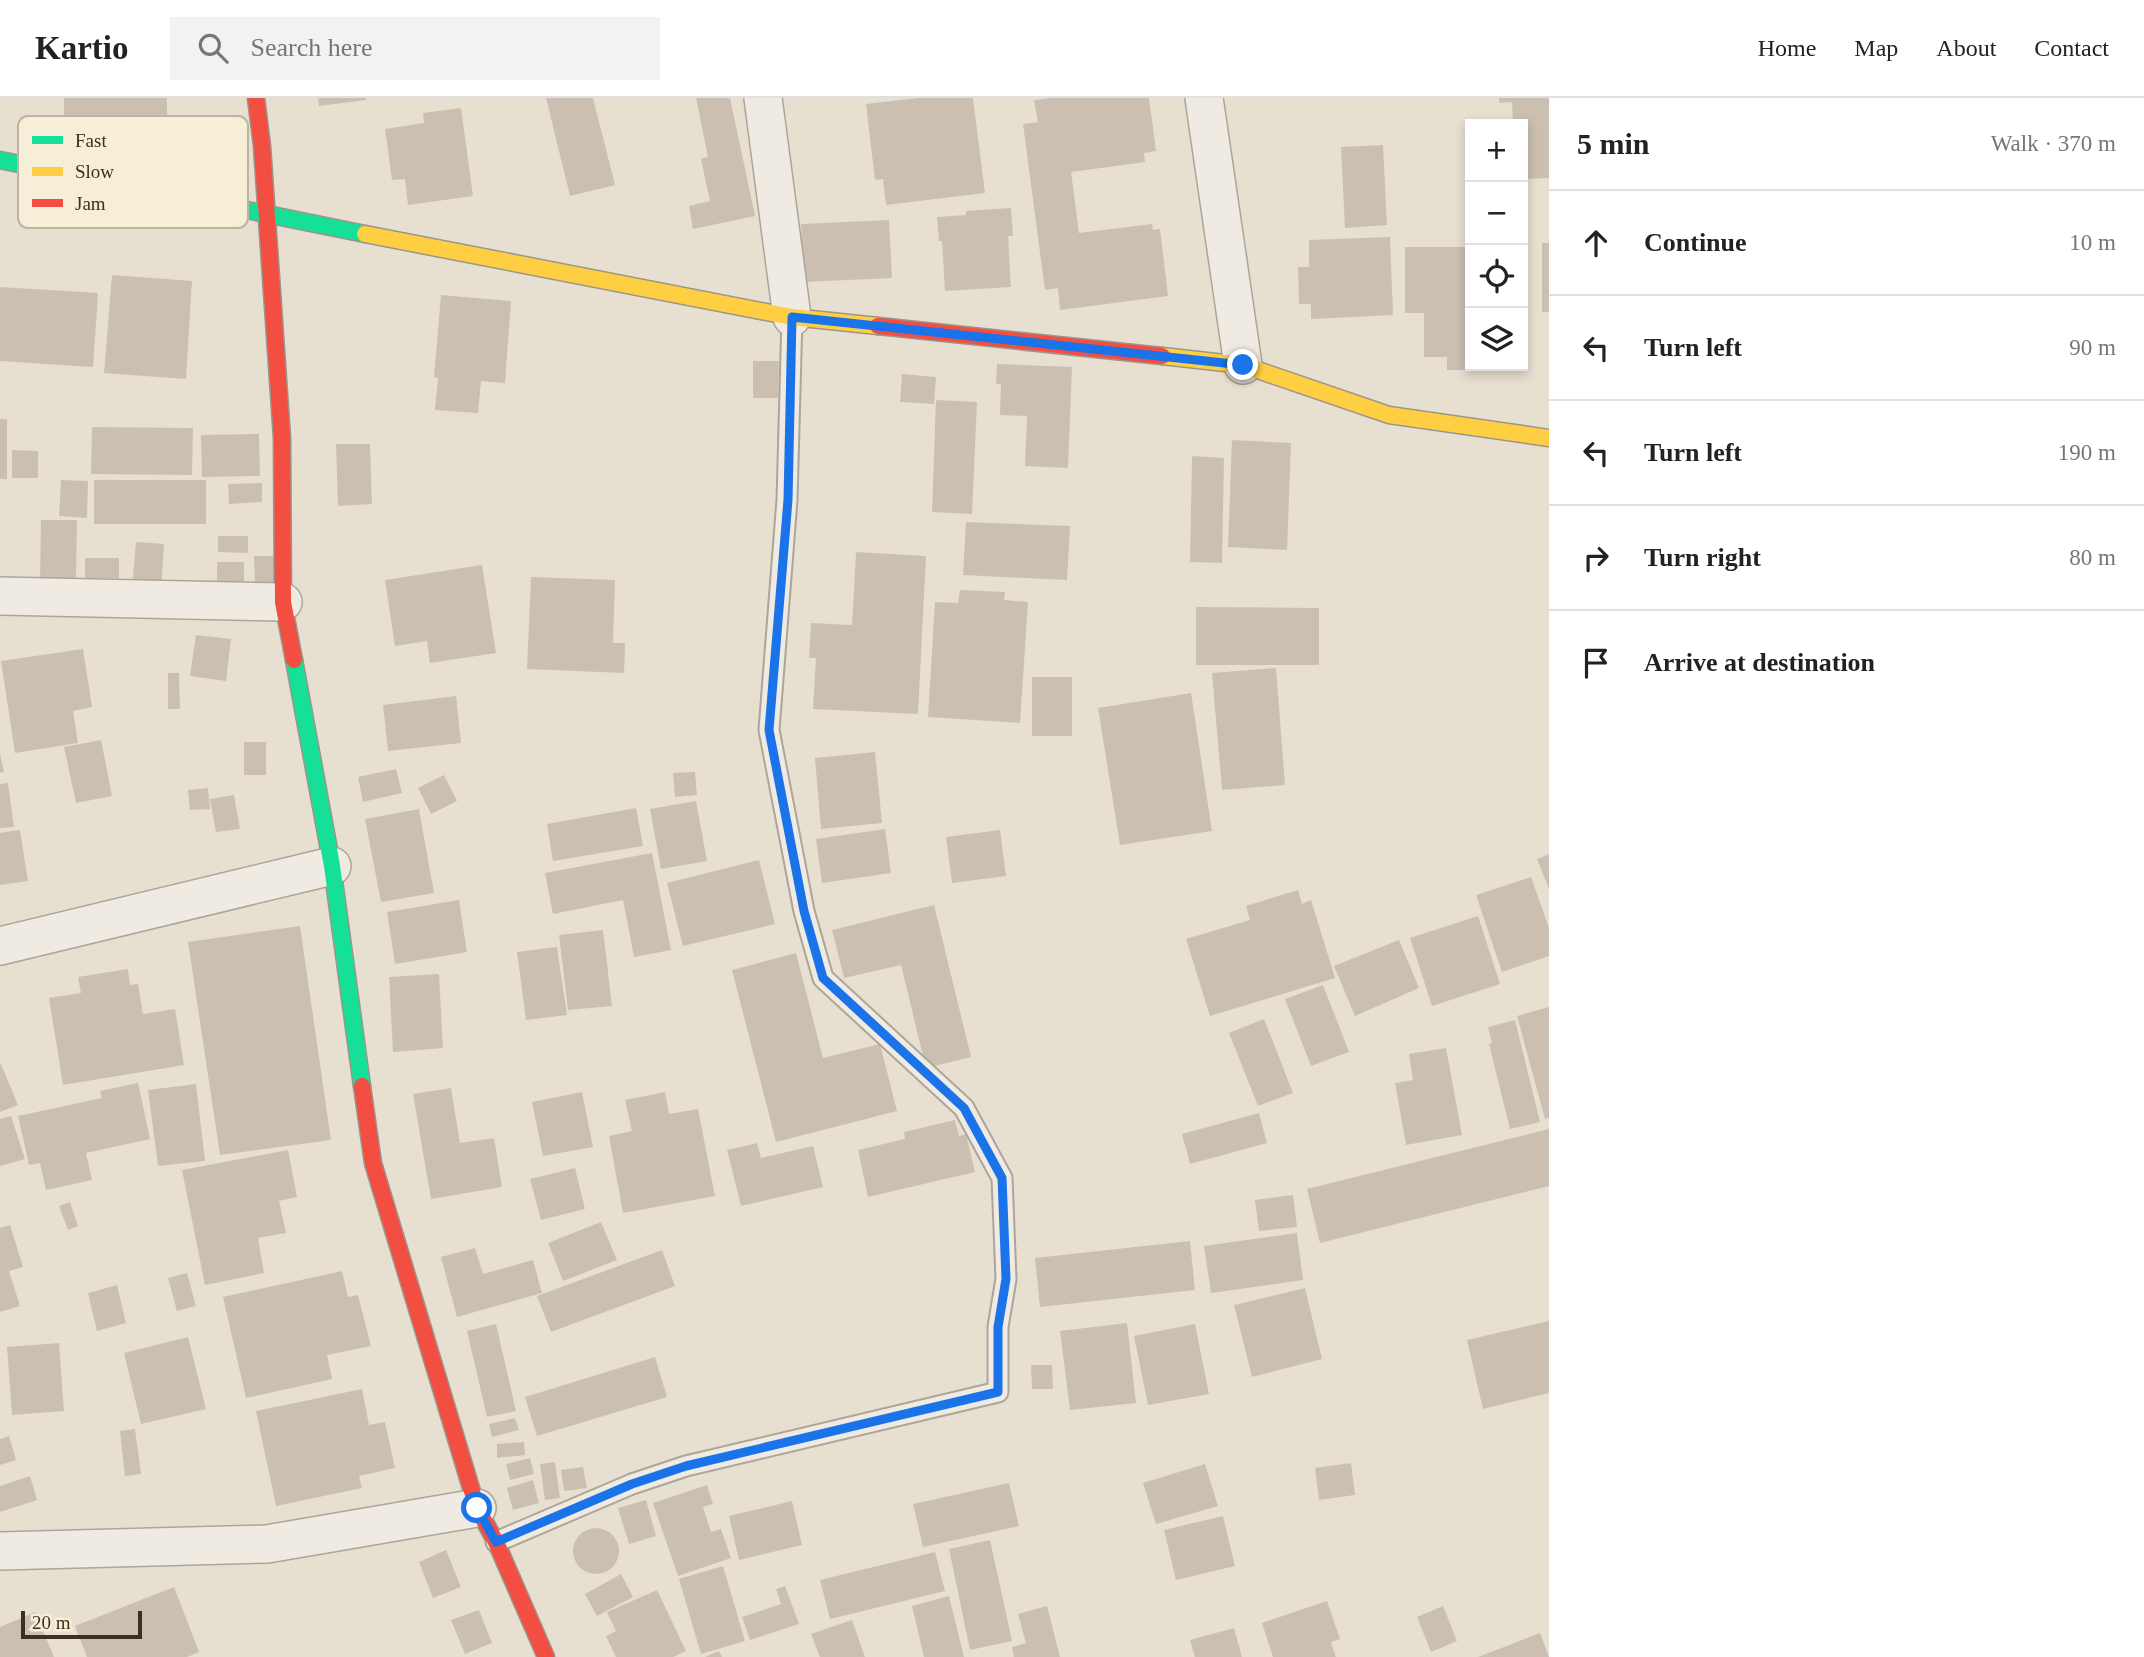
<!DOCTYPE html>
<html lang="en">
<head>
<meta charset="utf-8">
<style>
  body { margin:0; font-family:"Times New Roman",serif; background:#f2f2f2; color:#222 }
  .controls { position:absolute; right:21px; top:21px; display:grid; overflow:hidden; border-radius:0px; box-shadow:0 4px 10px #0003 }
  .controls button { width:63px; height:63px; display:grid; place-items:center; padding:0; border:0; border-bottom:2px solid #e0e0e0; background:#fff; color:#222; font:35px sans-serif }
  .scale { position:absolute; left:21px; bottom:18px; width:121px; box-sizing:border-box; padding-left:7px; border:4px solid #3d2e20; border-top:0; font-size:19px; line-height:24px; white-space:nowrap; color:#3d2e20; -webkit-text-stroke:5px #f7eed8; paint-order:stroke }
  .stop { position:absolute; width:21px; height:21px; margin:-16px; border:5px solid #1a73e8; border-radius:50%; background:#fff }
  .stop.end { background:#1a73e8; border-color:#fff; box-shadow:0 2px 7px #0008 }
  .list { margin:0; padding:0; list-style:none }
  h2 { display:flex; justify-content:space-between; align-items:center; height:91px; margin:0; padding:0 28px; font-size:30px }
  h2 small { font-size:23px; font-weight:400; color:#767676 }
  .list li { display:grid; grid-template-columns:46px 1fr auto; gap:21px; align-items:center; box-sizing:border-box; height:105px; padding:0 28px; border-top:2px solid #e0e0e0 }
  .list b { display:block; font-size:26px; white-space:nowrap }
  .list em { font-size:23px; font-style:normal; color:#767676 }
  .icon { flex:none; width:38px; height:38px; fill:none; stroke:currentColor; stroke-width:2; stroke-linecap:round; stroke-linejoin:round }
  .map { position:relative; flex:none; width:1549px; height:1559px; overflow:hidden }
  header { display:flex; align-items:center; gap:42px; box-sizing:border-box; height:98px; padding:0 35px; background:#fff; border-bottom:2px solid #e0e0e0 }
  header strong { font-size:33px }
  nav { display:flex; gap:38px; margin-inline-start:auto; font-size:24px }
  .search { width:490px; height:63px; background:#f2f2f2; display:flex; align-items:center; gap:18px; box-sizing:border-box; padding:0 24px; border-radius:0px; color:#767676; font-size:26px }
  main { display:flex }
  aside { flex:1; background:#fff }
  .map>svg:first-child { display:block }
  .building { fill:#cbbfb2 }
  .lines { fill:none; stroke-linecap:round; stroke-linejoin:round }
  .lane-casing { stroke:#ada599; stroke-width:23 }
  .street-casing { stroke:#ada599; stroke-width:40 }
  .fast-casing { stroke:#9c958a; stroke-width:19 }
  .slow-casing { stroke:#9c958a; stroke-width:19 }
  .jam-casing { stroke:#9c958a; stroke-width:19 }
  .lane { stroke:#efebe3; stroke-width:19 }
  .street { stroke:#efebe3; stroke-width:37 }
  .fast { stroke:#16e098; stroke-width:16 }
  .slow { stroke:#ffcf43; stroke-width:16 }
  .jam { stroke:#f24e42; stroke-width:16 }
  .route { stroke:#1a73e8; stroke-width:9 }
  .key { fill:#f7eed8; stroke:#bfb4a1; stroke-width:2 }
  .key-label { font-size:19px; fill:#3d2e20 }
</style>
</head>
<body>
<header>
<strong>Kartio</strong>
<div class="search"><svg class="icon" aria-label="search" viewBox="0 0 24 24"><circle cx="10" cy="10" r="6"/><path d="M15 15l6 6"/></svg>Search here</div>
<nav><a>Home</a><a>Map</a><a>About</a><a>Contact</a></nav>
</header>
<main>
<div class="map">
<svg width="1549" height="1559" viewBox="0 0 1549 1559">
  <rect width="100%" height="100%" fill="#e7e0d1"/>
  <!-- building -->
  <g class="building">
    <path d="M 64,0 L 167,0 L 167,19 L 132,19 L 132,37 L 98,36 L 98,25 L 64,25 Z"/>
    <path d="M 318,0 L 366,0 L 366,2 L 319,8 Z"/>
    <path d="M 546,0 L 593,0 L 615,87 L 570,98 Z"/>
    <path d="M 696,0 L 730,0 L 755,118 L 693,131 L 689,108 L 710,103 L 701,61 L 708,59 Z"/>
    <path d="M 918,0 L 973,0 L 985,95 L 886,107 L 883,81 L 875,82 L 866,6 Z"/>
    <path d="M 1051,0 L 1149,0 L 1156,53 L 1144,55 L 1145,64 L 1071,74 L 1079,135 L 1152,126 L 1153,132 L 1160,131 L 1168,198 L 1060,212 L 1058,190 L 1045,192 L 1023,26 L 1038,24 L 1034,2 Z"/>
    <path d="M 1499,0 L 1549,0 L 1549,80 L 1523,81 L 1523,26 L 1513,26 L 1512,4 L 1499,5 Z"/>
    <path d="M 461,10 L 473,98 L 408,107 L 405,81 L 392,82 L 385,31 L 424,25 L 423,15 Z"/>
    <path d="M 1383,47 L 1387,127 L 1345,130 L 1341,49 Z"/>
    <path d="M 1011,110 L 1013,138 L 1008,138 L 1011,189 L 945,193 L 942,143 L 939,143 L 937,119 L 966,117 L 966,113 Z"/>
    <path d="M 889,122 L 892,180 L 804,184 L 801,126 Z"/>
    <path d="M 1390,139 L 1393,217 L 1311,221 L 1311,206 L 1299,206 L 1298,169 L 1309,169 L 1309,142 Z"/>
    <rect x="1542" y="145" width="7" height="69"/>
    <path d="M 1405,149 L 1470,149 L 1470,268 L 1490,268 L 1490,272 L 1447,272 L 1447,259 L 1424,259 L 1424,215 L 1405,215 Z"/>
    <path d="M 112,177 L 192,183 L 186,281 L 104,275 Z"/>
    <path d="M 0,189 L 98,195 L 93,269 L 0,263 Z"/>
    <path d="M 441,197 L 511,203 L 505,285 L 481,283 L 478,315 L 435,312 L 438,280 L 434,279 Z"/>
    <path d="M 753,263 L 779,263 L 778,300 L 753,300 Z"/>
    <path d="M 997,266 L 1072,269 L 1068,370 L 1025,368 L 1027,318 L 1000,317 L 1001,286 L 996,286 Z"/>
    <path d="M 902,276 L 936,279 L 934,306 L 900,304 Z"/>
    <path d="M 936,302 L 977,304 L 972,416 L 932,414 Z"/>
    <rect x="0" y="321" width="7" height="60"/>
    <path d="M 92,329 L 193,330 L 192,377 L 91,376 Z"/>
    <path d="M 259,336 L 260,378 L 202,379 L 201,337 Z"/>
    <path d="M 1232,342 L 1291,345 L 1287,452 L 1228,449 Z"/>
    <path d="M 336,346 L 370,346 L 372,406 L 338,408 Z"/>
    <path d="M 12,352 L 38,353 L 38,380 L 12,380 Z"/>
    <path d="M 1192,358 L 1224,360 L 1222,465 L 1190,464 Z"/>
    <path d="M 61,382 L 88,383 L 87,420 L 59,418 Z"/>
    <rect x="94" y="382" width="112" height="44"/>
    <path d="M 262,385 L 262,404 L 229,406 L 228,386 Z"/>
    <path d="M 41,422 L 77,422 L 76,482 L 40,482 Z"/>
    <path d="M 966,424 L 1070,428 L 1067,482 L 963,477 Z"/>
    <path d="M 218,438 L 248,438 L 248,455 L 218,454 Z"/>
    <path d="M 136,444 L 164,446 L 161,493 L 132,491 Z"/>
    <path d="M 856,454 L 926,458 L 918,616 L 813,611 L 816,560 L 809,560 L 811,525 L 852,527 Z"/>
    <path d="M 254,458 L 276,458 L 276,488 L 255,488 Z"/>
    <rect x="85" y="460" width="34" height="20"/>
    <rect x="217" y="464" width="27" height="20"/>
    <path d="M 482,467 L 496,555 L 430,565 L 427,543 L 395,548 L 385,482 Z"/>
    <path d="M 531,479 L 615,482 L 613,545 L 625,545 L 624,575 L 527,571 Z"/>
    <path d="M 960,492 L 1005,494 L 1004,502 L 1028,504 L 1020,625 L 928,619 L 935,504 L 958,505 Z"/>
    <path d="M 1196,509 L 1319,510 L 1319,567 L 1196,567 Z"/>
    <path d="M 196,537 L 231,541 L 226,583 L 190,578 Z"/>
    <path d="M 83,551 L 92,609 L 73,613 L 78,645 L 15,655 L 1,563 Z"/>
    <path d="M 1276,570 L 1285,687 L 1222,692 L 1212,575 Z"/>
    <path d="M 168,575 L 179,575 L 180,611 L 168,611 Z"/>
    <rect x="1032" y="579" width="40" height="59"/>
    <path d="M 1191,595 L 1212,733 L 1120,747 L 1098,610 Z"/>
    <path d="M 456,598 L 461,645 L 388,653 L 383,607 Z"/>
    <path d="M 101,642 L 112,698 L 76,705 L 64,649 Z"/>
    <rect x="244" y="644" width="22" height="33"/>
    <path d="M 875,654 L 882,725 L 821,731 L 815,660 Z"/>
    <path d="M 0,655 L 4,674 L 0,675 Z"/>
    <path d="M 396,671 L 402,695 L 363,704 L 358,679 Z"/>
    <path d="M 695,674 L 697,697 L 675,699 L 673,675 Z"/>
    <path d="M 444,677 L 457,703 L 431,716 L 418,690 Z"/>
    <path d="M 8,685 L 14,729 L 0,730 L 0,686 Z"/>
    <path d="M 208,690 L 210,711 L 190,712 L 188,692 Z"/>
    <path d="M 234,697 L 240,731 L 216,734 L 210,701 Z"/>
    <path d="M 696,703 L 707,763 L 661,771 L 650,711 Z"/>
    <path d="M 636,710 L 643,748 L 553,763 L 547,726 Z"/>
    <path d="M 419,711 L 434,795 L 381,804 L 365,721 Z"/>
    <path d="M 885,731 L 891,775 L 822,785 L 816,741 Z"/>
    <path d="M 20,732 L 28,783 L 0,787 L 0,735 Z"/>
    <path d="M 1000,732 L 1006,778 L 952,785 L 946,739 Z"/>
    <path d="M 652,755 L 671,852 L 634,859 L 623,802 L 553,816 L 545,775 Z"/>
    <path d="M 1549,756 L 1549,791 L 1537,761 Z"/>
    <path d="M 759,762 L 775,826 L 683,848 L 667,785 Z"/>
    <path d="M 1531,779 L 1549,830 L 1549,858 L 1502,874 L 1476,797 Z"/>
    <path d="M 1298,792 L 1302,806 L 1311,802 L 1335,880 L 1210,918 L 1186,841 L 1250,822 L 1246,808 Z"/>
    <path d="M 459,802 L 467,854 L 395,866 L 387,814 Z"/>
    <path d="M 934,807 L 971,959 L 926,970 L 901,867 L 844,880 L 832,832 Z"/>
    <path d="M 1478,818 L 1500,886 L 1432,908 L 1410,840 Z"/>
    <path d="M 300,828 L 331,1042 L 220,1057 L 188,844 Z"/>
    <path d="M 603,832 L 612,908 L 568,912 L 559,837 Z"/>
    <path d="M 1399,842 L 1419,890 L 1355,918 L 1334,868 Z"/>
    <path d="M 557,849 L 567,917 L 526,922 L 517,854 Z"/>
    <path d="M 796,855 L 823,960 L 880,946 L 897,1013 L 776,1044 L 732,872 Z"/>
    <path d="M 128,871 L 130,887 L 138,886 L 143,916 L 175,911 L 184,967 L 63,987 L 49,900 L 81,895 L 78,879 Z"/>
    <path d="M 439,876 L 443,950 L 393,954 L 389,879 Z"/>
    <path d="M 1323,887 L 1349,954 L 1311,968 L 1285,901 Z"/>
    <path d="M 1549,909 L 1549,1020 L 1545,1021 L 1517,918 Z"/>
    <path d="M 1264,921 L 1293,995 L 1258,1008 L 1229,935 Z"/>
    <path d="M 1515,922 L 1540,1024 L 1510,1031 L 1489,946 L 1492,945 L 1488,929 Z"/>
    <path d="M 1446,950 L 1462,1037 L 1406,1047 L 1395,985 L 1413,982 L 1409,956 Z"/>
    <path d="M 0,964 L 18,1007 L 0,1014 Z"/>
    <path d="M 138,985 L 150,1041 L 86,1055 L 92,1082 L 46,1092 L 40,1065 L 29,1067 L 18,1018 L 102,1000 L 100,993 Z"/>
    <path d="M 196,986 L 205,1063 L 158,1068 L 148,992 Z"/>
    <path d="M 451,990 L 460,1045 L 494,1040 L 502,1089 L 431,1101 L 413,996 Z"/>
    <path d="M 582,994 L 593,1049 L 543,1058 L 532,1004 Z"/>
    <path d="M 665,994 L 669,1016 L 698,1011 L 715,1098 L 623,1115 L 609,1038 L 632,1033 L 625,1002 Z"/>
    <path d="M 1259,1015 L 1267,1045 L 1190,1066 L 1182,1036 Z"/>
    <path d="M 11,1018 L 25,1061 L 0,1068 L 0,1021 Z"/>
    <path d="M 955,1022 L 959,1038 L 966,1036 L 975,1074 L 868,1099 L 858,1052 L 905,1041 L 904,1034 Z"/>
    <path d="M 1549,1031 L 1549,1088 L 1320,1145 L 1307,1091 Z"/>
    <path d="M 757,1045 L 761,1060 L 813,1048 L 823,1089 L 741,1108 L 727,1052 Z"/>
    <path d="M 288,1052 L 297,1099 L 279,1103 L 286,1135 L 258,1140 L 264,1175 L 205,1187 L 182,1072 Z"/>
    <path d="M 575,1070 L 585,1111 L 541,1122 L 530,1081 Z"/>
    <path d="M 1293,1097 L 1297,1129 L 1259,1133 L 1255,1102 Z"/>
    <path d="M 70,1104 L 78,1128 L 68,1132 L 59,1108 Z"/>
    <path d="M 601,1124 L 617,1162 L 563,1183 L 548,1145 Z"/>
    <path d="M 10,1127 L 23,1169 L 9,1173 L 20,1208 L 0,1214 L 0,1130 Z"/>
    <path d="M 1297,1135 L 1303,1182 L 1211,1195 L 1204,1148 Z"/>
    <path d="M 1190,1143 L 1195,1192 L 1040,1209 L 1035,1160 Z"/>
    <path d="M 475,1150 L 483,1176 L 533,1162 L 542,1195 L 457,1219 L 441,1159 Z"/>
    <path d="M 662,1152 L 675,1188 L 551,1234 L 537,1198 Z"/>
    <path d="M 342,1173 L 348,1199 L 358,1197 L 371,1248 L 327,1257 L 332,1281 L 246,1300 L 223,1199 Z"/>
    <path d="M 187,1175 L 196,1208 L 177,1213 L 168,1180 Z"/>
    <path d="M 117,1187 L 126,1225 L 97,1233 L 88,1195 Z"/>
    <path d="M 1305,1190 L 1322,1261 L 1252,1279 L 1234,1207 Z"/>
    <path d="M 1549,1223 L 1549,1295 L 1483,1311 L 1467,1242 Z"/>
    <path d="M 1127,1225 L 1136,1305 L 1070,1312 L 1060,1233 Z"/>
    <path d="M 496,1226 L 516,1313 L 487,1319 L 467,1233 Z"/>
    <path d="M 1195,1226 L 1209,1296 L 1148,1307 L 1134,1238 Z"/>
    <path d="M 188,1239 L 206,1311 L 141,1326 L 124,1255 Z"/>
    <path d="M 59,1245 L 64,1313 L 12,1317 L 7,1249 Z"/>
    <path d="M 655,1259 L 667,1299 L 537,1338 L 525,1299 Z"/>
    <path d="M 1031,1267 L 1052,1267 L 1053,1291 L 1032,1291 Z"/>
    <path d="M 362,1291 L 369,1327 L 385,1324 L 395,1370 L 359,1378 L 362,1390 L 276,1408 L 256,1313 Z"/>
    <path d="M 515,1320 L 519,1332 L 492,1339 L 489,1326 Z"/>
    <path d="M 135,1331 L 141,1376 L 125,1378 L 120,1333 Z"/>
    <path d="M 9,1338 L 16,1362 L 0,1367 L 0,1341 Z"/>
    <path d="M 524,1344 L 525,1357 L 497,1360 L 497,1346 Z"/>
    <path d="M 530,1360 L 534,1376 L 510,1382 L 506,1366 Z"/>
    <path d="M 555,1364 L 560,1400 L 545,1402 L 540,1366 Z"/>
    <path d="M 1351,1365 L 1355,1397 L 1319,1402 L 1315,1370 Z"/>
    <path d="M 1205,1366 L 1218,1408 L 1156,1426 L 1143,1385 Z"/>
    <path d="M 583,1369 L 587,1390 L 564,1393 L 561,1372 Z"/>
    <path d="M 30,1378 L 37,1402 L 0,1414 L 0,1388 Z"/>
    <path d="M 533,1382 L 539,1405 L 513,1412 L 507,1390 Z"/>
    <path d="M 1009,1385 L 1019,1428 L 923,1449 L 913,1406 Z"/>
    <path d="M 707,1387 L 713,1406 L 703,1409 L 711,1434 L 721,1431 L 731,1460 L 678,1478 L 653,1405 Z"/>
    <path d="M 646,1402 L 656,1438 L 629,1446 L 618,1410 Z"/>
    <path d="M 792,1403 L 802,1447 L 739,1462 L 729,1418 Z"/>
    <path d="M 1223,1418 L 1235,1468 L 1176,1482 L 1164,1432 Z"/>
    <circle cx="596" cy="1453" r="23"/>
    <path d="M 990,1442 L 1012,1543 L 970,1552 L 949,1451 Z"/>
    <path d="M 446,1452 L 461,1489 L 433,1500 L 419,1464 Z"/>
    <path d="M 935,1454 L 945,1493 L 830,1521 L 820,1482 Z"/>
    <path d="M 723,1468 L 745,1543 L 701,1556 L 679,1481 Z"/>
    <path d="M 621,1476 L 633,1499 L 597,1518 L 585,1496 Z"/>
    <path d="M 785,1488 L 799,1526 L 750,1542 L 742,1519 L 781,1506 L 776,1491 Z"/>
    <path d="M 174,1489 L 199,1554 L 187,1559 L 87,1559 L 75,1528 Z"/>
    <path d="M 657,1492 L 686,1553 L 673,1559 L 616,1559 L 606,1538 L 616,1533 L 607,1514 Z"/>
    <path d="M 949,1498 L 964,1559 L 924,1559 L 912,1508 Z"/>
    <path d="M 1327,1503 L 1340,1541 L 1331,1544 L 1336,1559 L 1273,1559 L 1262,1525 Z"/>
    <path d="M 1047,1508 L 1060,1559 L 1014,1559 L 1012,1549 L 1026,1545 L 1018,1516 Z"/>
    <path d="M 1443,1508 L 1457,1543 L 1431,1554 L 1417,1519 Z"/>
    <path d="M 479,1512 L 492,1545 L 465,1556 L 451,1522 Z"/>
    <path d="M 35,1514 L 54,1559 L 0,1559 L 0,1529 Z"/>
    <path d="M 852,1522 L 865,1559 L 820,1559 L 811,1536 Z"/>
    <path d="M 1234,1530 L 1242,1559 L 1195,1559 L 1190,1542 Z"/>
    <path d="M 1540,1535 L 1549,1559 L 1478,1559 Z"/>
    <path d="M 719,1553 L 722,1559 L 705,1559 Z"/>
  </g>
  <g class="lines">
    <!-- lane casing -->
    <g class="lane-casing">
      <path id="lane" d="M 496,1444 L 632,1386 L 686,1368 L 998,1294 L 998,1229 L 1006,1181 L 1002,1080 L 964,1010 L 823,880 L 804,813 L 769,632 L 787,402 L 792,219"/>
    </g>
    <!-- street casing -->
    <g class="street-casing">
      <g id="street">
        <path d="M 763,0 L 792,219"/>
        <path d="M 1204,0 L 1243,267"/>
        <path d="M 0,498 L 283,504"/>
        <path d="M 0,848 L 332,768"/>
        <path d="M 0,1453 L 267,1446 L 477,1410"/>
      </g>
    </g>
    <!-- fast casing -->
    <g class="fast-casing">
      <g id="fast">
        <path d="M 0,62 L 365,136"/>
        <path d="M 294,562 L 332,768 L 362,988"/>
      </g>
    </g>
    <!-- slow casing -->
    <g class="slow-casing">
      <g id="slow">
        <path d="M 365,136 L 792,219 L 878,228"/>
        <path d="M 1162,258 L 1243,267 L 1389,317 L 1549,340"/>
      </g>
    </g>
    <!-- jam casing -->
    <g class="jam-casing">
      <g id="jam">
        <path d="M 256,0 L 262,48 L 282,340 L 283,504 L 294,562"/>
        <path d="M 878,228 L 1162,258"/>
        <path d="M 362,988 L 373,1065 L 477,1410 L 496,1444 L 546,1559"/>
      </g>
    </g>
    <!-- lane -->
    <use href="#lane" class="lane"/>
    <!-- street -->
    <use href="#street" class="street"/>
    <!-- fast -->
    <use href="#fast" class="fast"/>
    <!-- slow -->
    <use href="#slow" class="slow"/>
    <!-- jam -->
    <use href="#jam" class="jam"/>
  </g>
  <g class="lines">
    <!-- route -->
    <path class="route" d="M 477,1410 L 496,1444 L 632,1386 L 686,1368 L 998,1294 L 998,1229 L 1006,1181 L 1002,1080 L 964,1010 L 823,880 L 804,813 L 769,632 L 788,402 L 792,219 L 1243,267"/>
  </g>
  <!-- legend -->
  <rect x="18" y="18" width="230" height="112" rx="10" class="key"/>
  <rect x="32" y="38" width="31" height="8" fill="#16e098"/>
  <rect x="32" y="69" width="31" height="9" fill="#ffcf43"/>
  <rect x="32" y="101" width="31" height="8" fill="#f24e42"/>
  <g class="key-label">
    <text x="75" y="49">Fast</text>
    <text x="75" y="80">Slow</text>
    <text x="75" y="112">Jam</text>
  </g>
</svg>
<div class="controls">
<button>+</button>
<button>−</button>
<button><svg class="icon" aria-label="locate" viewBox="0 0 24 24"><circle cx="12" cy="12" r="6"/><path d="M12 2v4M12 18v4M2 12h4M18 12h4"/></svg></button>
<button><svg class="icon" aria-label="layers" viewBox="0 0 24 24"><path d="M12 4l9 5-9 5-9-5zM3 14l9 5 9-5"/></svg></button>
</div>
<div class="scale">20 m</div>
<div class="stop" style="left:477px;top:1410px"></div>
<div class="stop end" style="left:1243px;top:267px"></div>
</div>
<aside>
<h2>5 min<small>Walk · 370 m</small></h2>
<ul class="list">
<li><svg class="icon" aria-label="ahead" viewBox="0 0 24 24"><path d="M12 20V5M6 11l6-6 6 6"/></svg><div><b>Continue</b></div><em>10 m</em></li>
<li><svg class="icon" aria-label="left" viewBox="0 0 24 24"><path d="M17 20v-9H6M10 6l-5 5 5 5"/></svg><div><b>Turn left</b></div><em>90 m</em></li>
<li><svg class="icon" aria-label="left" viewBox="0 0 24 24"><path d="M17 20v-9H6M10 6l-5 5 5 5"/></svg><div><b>Turn left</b></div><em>190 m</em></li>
<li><svg class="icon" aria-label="right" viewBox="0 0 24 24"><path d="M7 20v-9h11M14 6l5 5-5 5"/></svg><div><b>Turn right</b></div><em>80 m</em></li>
<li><svg class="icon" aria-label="arrive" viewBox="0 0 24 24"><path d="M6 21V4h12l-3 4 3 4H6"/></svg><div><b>Arrive at destination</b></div></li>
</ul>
</aside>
</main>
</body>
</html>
